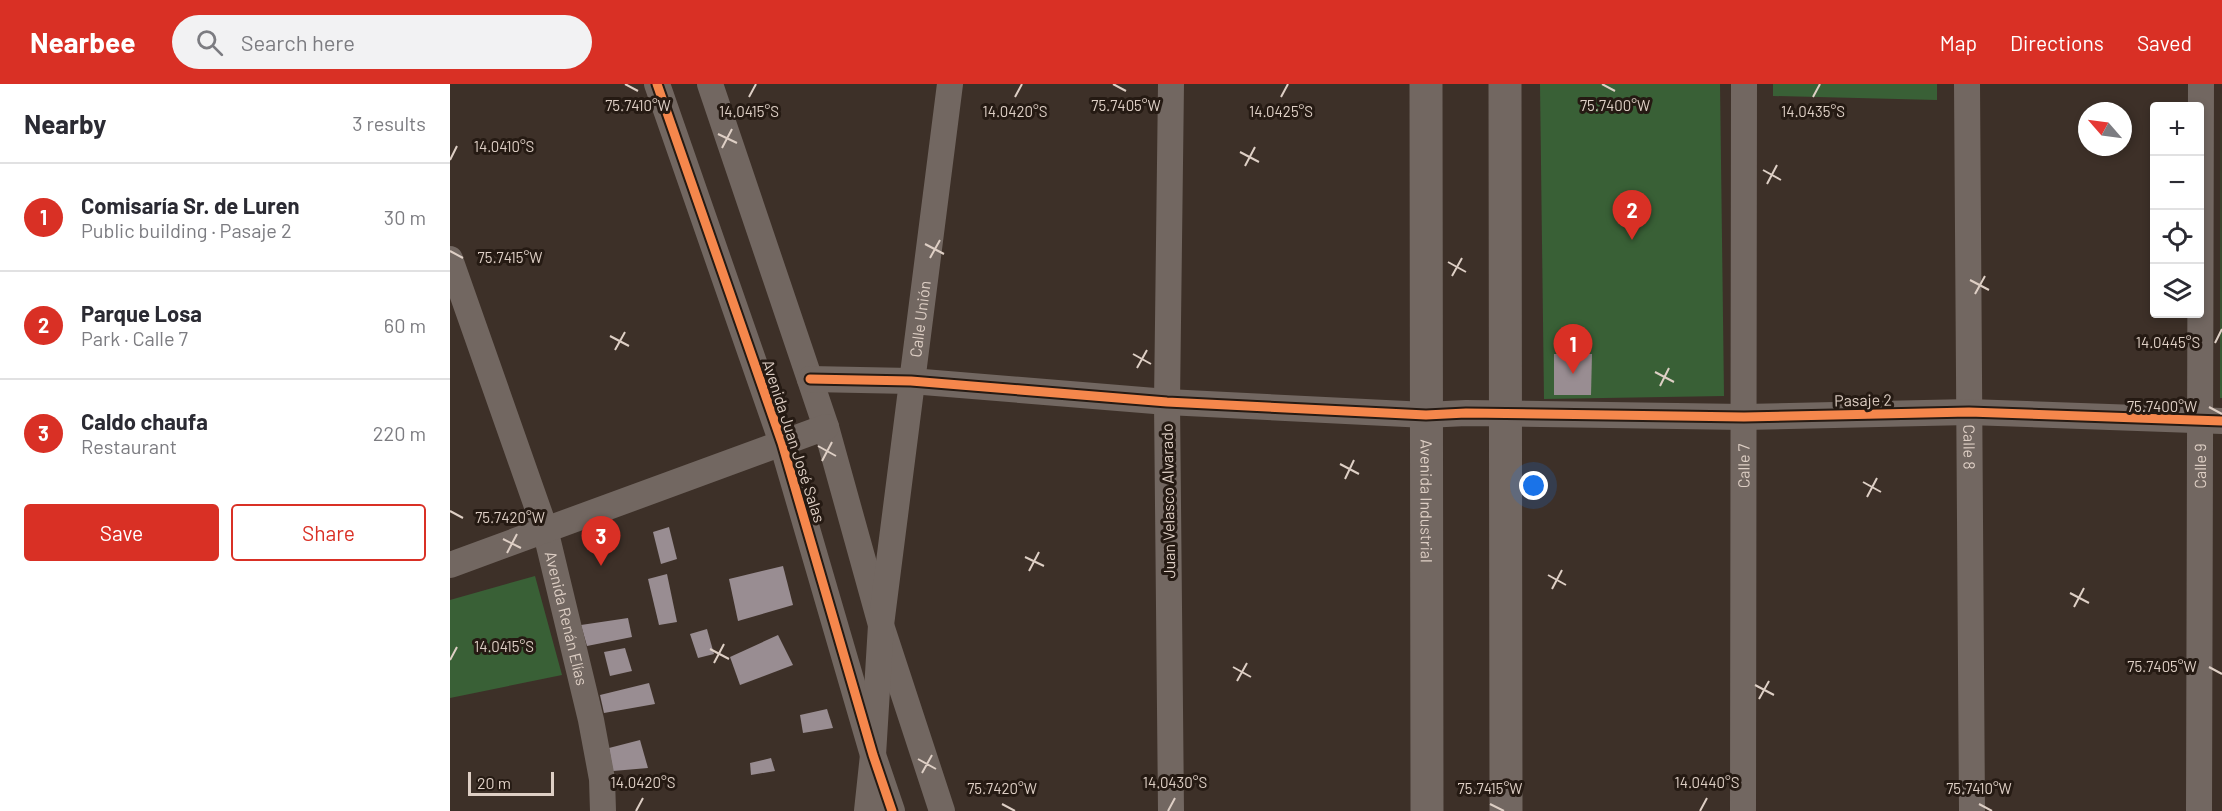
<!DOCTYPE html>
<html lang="en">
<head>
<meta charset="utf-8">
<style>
  body { margin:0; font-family:Barlow,sans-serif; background:#f2f2f3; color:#2b2b33 }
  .controls { position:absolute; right:18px; top:18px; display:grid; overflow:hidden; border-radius:6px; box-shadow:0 3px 9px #0003 }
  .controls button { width:54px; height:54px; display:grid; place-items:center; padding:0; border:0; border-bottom:2px solid #e1e1e2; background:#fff; color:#2b2b33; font:30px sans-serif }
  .compass { position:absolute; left:1628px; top:18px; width:54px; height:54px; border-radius:50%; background:#fff; box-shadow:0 3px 9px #0003; rotate:298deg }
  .scale { position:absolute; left:18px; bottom:15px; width:86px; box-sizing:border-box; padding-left:6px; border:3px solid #decfc5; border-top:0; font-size:16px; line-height:21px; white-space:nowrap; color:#decfc5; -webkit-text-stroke:4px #251a13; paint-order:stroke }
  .you { position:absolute; left:1084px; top:402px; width:21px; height:21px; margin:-15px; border:4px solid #fff; border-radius:50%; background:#1a73e8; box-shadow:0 0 0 9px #1a73e833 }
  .badge { display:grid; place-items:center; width:39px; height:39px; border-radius:50%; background:#d93025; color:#fff; font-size:20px; font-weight:700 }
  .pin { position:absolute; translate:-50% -50px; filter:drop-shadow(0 2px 3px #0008) }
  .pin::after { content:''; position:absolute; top:32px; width:21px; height:18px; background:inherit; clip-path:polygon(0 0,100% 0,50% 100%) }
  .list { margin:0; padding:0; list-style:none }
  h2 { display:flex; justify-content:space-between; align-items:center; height:78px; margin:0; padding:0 24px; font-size:26px }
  h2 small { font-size:20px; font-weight:400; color:#7c7c81 }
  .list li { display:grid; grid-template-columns:39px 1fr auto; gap:18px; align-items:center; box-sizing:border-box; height:108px; padding:0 24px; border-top:2px solid #e1e1e2 }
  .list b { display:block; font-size:22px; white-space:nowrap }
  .list p { margin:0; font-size:20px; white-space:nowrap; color:#7c7c81 }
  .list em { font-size:20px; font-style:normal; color:#7c7c81 }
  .actions { display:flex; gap:12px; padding:18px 24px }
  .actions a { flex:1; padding:14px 0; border:2px solid #d93025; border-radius:6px; text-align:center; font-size:21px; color:#d93025 }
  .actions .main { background:#d93025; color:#fff }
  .icon { flex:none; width:33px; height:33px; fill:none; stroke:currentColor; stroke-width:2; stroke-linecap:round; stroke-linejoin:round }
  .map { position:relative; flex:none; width:1772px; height:727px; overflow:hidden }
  header { display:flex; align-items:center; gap:36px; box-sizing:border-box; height:84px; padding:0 30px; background:#d93025; color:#fff }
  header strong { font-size:28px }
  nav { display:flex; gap:33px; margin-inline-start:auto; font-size:21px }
  .search { width:420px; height:54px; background:#f2f2f3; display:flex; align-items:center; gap:15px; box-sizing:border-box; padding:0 21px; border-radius:33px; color:#7c7c81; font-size:22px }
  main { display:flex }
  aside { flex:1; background:#fff }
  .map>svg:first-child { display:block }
  .green { fill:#396036 }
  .building { fill:#998d92 }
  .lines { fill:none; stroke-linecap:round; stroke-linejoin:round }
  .street { stroke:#726761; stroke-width:26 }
  .secondary { stroke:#726761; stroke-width:33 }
  .cycleway-casing { stroke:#251a13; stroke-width:13 }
  .cycleway { stroke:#f5874c; stroke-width:9 }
  .ticks { fill:none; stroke:#decfc5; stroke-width:2 }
  .labels { text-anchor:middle; stroke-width:6; stroke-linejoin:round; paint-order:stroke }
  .street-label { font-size:16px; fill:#decfc5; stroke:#251a13 }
  .ticks-label { font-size:15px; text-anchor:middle; fill:#decfc5; stroke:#251a13; stroke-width:6; stroke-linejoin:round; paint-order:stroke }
</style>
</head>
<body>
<header>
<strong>Nearbee</strong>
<div class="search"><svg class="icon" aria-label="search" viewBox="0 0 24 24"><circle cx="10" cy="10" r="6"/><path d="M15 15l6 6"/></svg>Search here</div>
<nav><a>Map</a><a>Directions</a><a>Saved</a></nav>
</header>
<main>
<aside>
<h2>Nearby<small>3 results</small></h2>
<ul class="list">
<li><span class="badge">1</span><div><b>Comisaría Sr. de Luren</b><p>Public building · Pasaje 2</p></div><em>30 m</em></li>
<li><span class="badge">2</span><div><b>Parque Losa</b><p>Park · Calle 7</p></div><em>60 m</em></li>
<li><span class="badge">3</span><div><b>Caldo chaufa</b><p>Restaurant</p></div><em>220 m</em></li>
</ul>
<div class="actions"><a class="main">Save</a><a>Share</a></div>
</aside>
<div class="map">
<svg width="1772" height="727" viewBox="0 0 1772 727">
  <rect width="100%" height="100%" fill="#3d3028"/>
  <!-- green -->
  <g class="green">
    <path d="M 1090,0 L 1270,0 L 1274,312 L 1094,315 Z"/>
    <path d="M 1323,0 L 1487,0 L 1487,16 L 1323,12 Z"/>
    <path d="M 1771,0 L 1772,314 L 1770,314 Z"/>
    <path d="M 85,492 L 112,591 L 0,614 L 0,516 Z"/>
  </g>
  <!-- building -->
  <g class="building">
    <path d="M 1104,270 L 1142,270 L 1141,311 L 1104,311 Z"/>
    <path d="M 219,443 L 227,475 L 211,480 L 203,448 Z"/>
    <path d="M 333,482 L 343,521 L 288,537 L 279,495 Z"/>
    <path d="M 217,490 L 227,538 L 209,541 L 198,495 Z"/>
    <path d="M 178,534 L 182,553 L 137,562 L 131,541 Z"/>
    <path d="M 257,545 L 264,570 L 248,574 L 240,550 Z"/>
    <path d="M 328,551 L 343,581 L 290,601 L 280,573 Z"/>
    <path d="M 175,564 L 182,587 L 160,592 L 154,568 Z"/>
    <path d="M 199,599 L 205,620 L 154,629 L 150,611 Z"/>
    <path d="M 377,625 L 383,644 L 353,649 L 350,631 Z"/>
    <path d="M 190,656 L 198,684 L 163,687 L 159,664 Z"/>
    <path d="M 321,674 L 325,687 L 301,691 L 300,679 Z"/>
  </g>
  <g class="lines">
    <!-- street -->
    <g class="street">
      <path d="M 207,0 L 332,359 L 423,671 L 442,727"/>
      <path d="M 260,0 L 376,343 L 431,541 L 492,727"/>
      <path id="s1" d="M 1517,0 L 1522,727"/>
      <path id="s2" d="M 0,175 L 95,445 L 141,636 L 152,695 L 153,727"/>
      <path d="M 360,295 L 461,297 L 717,318 L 976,331 L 1016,329 L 1294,333 L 1519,328 L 1772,337"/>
      <path d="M 0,481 L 376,343"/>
      <path id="s3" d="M 417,727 L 423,671 L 431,541 L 500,0"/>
      <path d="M 721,727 L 717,318 L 721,0"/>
      <path id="s4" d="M 1293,727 L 1294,0"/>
      <path id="s5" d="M 1749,727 L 1751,0"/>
    </g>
    <!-- secondary -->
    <g class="secondary">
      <path id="s6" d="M 976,0 L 977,727"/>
      <path d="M 1055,0 L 1056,727"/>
    </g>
    <!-- cycleway casing -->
    <g class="cycleway-casing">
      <g id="cycleway">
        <path d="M 207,0 L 332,359 L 423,671 L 442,727"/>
        <path d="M 360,295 L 461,297 L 717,318 L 976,331 L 1016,329 L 1294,333 L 1519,328 L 1772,337"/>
      </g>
    </g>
    <!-- cycleway -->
    <use href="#cycleway" class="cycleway"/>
  </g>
  <!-- ticks -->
  <path class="ticks" d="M 175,0 L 188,7M 663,0 L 676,7M 1152,0 L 1165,7M 299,13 L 306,0M 565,13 L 572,0M 831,13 L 838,0M 1363,13 L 1370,0M 268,50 L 287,59M 272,64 L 282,45M 790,68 L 809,78M 0,76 L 7,62M 795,82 L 805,63M 1313,86 L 1331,96M 1317,100 L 1327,81M 475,160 L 494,170M 0,167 L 13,174M 480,174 L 490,156M 998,178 L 1016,188M 1002,192 L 1012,174M 1520,196 L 1539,206M 1525,210 L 1535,192M 160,252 L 179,262M 1765,259 L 1772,245M 165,266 L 175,248M 683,270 L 701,280M 687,284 L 697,266M 1205,288 L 1224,298M 1210,302 L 1219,284M 1759,323 L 1772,330M 368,362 L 386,372M 372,377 L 382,358M 890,380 L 909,390M 895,395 L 904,376M 1413,398 L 1431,408M 1417,413 L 1427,394M 0,427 L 13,434M 53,455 L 71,464M 57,469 L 67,450M 575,473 L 594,482M 579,487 L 589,468M 1098,491 L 1116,501M 1102,505 L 1112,486M 1620,509 L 1639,519M 1624,523 L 1634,504M 260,565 L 279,575M 0,576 L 7,563M 264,579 L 274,560M 783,583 L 801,593M 1759,583 L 1772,590M 787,597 L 797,579M 1305,601 L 1324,611M 1309,615 L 1319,597M 468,675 L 486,685M 472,689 L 482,671M 552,720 L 565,727M 1040,720 L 1054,727M 1529,720 L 1542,727M 186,727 L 193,714M 718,727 L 725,714M 1250,727 L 1257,714"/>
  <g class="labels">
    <!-- street labels -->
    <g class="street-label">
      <text dy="6" stroke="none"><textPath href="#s3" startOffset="495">Calle Unión</textPath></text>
      <text transform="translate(1413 316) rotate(-1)" y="6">Pasaje 2</text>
      <text transform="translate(344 357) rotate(72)" y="6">Avenida Juan José Salas</text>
      <text dy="6" stroke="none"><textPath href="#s1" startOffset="363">Calle 8</textPath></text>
      <text dy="6" stroke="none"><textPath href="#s4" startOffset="345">Calle 7</textPath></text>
      <text dy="6" stroke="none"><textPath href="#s5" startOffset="345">Calle 9</textPath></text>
      <text transform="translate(718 417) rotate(-91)" y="6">Juan Velasco Alvarado</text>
      <text dy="6" stroke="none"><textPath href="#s6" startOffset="417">Avenida Industrial</textPath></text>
      <text dy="6" stroke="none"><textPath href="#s2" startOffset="378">Avenida Renán Elías</textPath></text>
    </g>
  </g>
  <g class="ticks-label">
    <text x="188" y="27">75.7410°W</text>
    <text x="676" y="27">75.7405°W</text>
    <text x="1165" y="27">75.7400°W</text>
    <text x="299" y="33">14.0415°S</text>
    <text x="565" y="33">14.0420°S</text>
    <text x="831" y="33">14.0425°S</text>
    <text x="1363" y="33">14.0435°S</text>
    <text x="54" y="68">14.0410°S</text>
    <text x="60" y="179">75.7415°W</text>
    <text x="1718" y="264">14.0445°S</text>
    <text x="1712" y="328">75.7400°W</text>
    <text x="60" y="439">75.7420°W</text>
    <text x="54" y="568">14.0415°S</text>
    <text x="1712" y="588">75.7405°W</text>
    <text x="193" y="704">14.0420°S</text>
    <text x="725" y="704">14.0430°S</text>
    <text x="1257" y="704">14.0440°S</text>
    <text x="552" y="710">75.7420°W</text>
    <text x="1040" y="710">75.7415°W</text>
    <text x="1529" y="710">75.7410°W</text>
  </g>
</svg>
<div class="controls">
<button>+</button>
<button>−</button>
<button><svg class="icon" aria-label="locate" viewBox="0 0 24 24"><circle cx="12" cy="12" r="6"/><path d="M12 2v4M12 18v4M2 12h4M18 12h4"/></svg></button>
<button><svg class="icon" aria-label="layers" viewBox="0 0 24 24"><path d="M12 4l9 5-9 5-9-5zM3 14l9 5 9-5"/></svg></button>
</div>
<svg class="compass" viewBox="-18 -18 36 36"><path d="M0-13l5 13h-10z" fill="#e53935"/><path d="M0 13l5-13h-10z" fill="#7c7c81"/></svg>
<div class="scale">20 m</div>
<div class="you"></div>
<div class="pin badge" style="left:1123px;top:290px">1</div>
<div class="pin badge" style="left:1182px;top:156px">2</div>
<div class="pin badge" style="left:151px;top:482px">3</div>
</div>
</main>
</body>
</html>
